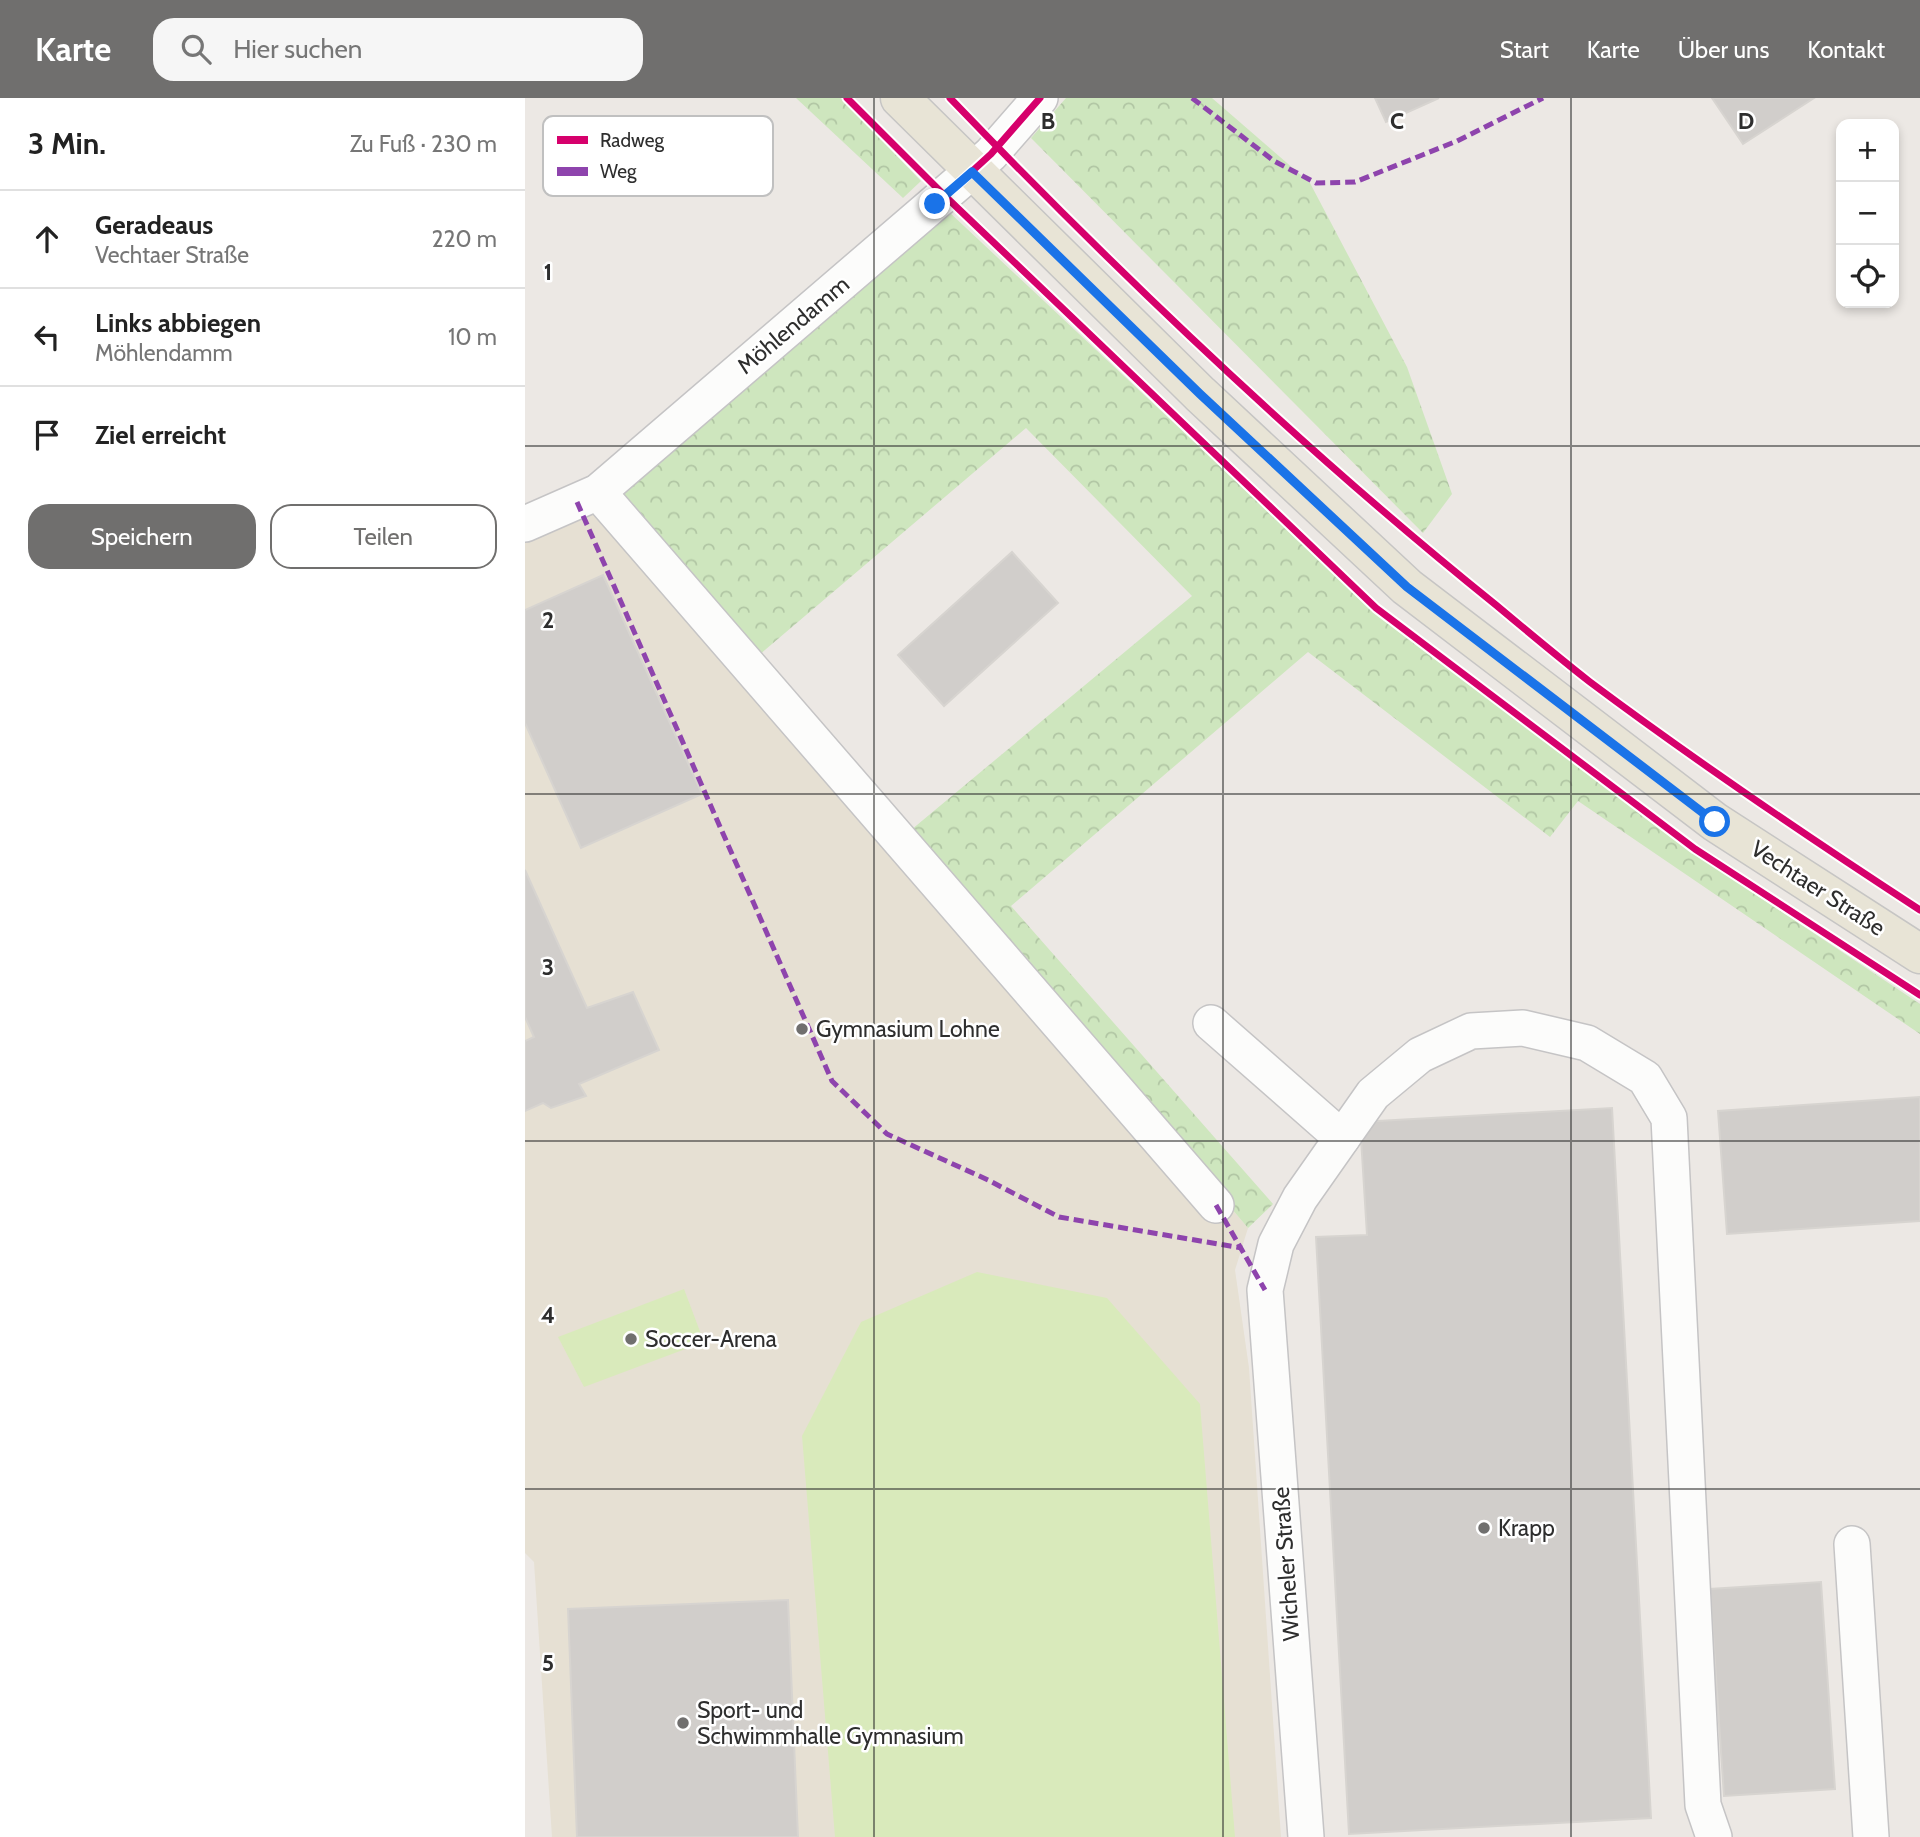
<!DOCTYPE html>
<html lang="de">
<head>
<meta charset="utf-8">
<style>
  body { margin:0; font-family:Cabin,sans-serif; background:#f6f6f6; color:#222 }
  .controls { position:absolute; right:21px; top:21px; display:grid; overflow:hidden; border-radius:14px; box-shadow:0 4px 10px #0003 }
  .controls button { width:63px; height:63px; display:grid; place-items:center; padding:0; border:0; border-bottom:2px solid #e0e0e0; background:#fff; color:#222; font:35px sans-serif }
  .stop { position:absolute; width:21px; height:21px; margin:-16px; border:5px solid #1a73e8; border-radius:50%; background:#fff }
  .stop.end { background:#1a73e8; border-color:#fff; box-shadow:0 2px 7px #0008 }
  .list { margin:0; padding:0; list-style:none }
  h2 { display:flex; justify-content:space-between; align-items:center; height:91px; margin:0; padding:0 28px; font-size:30px }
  h2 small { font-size:23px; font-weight:400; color:#767676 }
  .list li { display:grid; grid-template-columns:46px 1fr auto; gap:21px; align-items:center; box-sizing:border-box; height:98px; padding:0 28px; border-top:2px solid #e0e0e0 }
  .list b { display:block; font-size:26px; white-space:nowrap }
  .list p { margin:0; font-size:23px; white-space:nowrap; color:#767676 }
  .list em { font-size:23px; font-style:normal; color:#767676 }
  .actions { display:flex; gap:14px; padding:21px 28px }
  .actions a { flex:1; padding:16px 0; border:2px solid #706f6e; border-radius:21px; text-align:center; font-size:24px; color:#706f6e }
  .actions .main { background:#706f6e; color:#fff }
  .icon { flex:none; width:38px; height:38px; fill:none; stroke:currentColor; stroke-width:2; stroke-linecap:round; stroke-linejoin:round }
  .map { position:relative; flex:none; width:1395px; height:1739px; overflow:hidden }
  header { display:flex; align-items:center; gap:42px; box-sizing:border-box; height:98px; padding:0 35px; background:#706f6e; color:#fff }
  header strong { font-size:33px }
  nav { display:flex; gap:38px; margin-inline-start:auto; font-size:24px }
  .search { width:490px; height:63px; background:#f6f6f6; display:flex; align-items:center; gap:18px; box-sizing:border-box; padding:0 24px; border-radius:21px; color:#767676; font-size:26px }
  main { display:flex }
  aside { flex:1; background:#fff }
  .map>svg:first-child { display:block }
  .education { fill:#e6e0d3 }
  .forest { fill:url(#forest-crowns) }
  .pitch { fill:#d9eabb }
  .building { fill:#d1cecb; stroke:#d7d4d0; stroke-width:2 }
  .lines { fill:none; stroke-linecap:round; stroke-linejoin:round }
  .minor-casing { stroke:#c5c4c5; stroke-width:38 }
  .major-casing { stroke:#c6c5c4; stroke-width:41 }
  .minor { stroke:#fcfcfb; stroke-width:35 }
  .major { stroke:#e8e4d6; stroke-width:38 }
  .quiet { stroke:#8e44ad; stroke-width:5; stroke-dasharray:10 5; stroke-linecap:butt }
  .cycleway-casing { stroke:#fff; stroke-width:11 }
  .cycleway { stroke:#d6006c; stroke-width:7 }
  .route { stroke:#1a73e8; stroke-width:9 }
  .grid { fill:none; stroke:#2e2e2e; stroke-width:2; stroke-opacity:0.55 }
  .poi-dot { fill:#706f6e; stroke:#fff; stroke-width:2.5 }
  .labels { text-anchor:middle; stroke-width:5; stroke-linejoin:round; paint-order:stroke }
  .street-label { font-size:23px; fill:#2e2e2e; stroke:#fff }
  .poi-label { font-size:23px; fill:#2e2e2e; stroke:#fff; text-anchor:start }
  .key { fill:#fff; stroke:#c0c0c0; stroke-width:2 }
  .key-label { font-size:19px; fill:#2e2e2e }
  .grid-label { font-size:23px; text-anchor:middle; font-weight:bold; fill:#2e2e2e; stroke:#fff; stroke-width:5; stroke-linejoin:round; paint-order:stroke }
</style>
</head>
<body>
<header>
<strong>Karte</strong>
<div class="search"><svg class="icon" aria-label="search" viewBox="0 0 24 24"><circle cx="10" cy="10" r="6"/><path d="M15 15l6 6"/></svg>Hier suchen</div>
<nav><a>Start</a><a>Karte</a><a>Über uns</a><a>Kontakt</a></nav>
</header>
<main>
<aside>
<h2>3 Min.<small>Zu Fuß · 230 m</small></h2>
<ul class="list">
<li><svg class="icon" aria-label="ahead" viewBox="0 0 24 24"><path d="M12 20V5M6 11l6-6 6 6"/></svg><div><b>Geradeaus</b><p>Vechtaer Straße</p></div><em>220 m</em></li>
<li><svg class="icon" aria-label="left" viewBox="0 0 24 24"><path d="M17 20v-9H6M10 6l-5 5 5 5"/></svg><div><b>Links abbiegen</b><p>Möhlendamm</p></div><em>10 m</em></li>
<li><svg class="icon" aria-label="arrive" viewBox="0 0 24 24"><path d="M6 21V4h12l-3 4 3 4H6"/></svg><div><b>Ziel erreicht</b></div></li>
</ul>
<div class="actions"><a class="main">Speichern</a><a>Teilen</a></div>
</aside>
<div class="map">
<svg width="1395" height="1739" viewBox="0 0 1395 1739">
  <defs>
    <pattern id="forest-crowns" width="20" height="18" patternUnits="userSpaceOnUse" patternTransform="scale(1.75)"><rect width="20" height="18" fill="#cee6be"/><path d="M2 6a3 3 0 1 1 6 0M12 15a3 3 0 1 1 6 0" fill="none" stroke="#b1c6a4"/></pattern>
  </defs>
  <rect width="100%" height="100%" fill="#ece8e4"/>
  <!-- education -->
  <path class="education" d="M 94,400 L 386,732 L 723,1130 L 710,1172 L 724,1270 L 756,1739 L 27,1739 L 9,1464 L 0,1455 L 0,441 Z"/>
  <!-- forest -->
  <g class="forest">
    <path d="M 271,0 L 316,0 L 396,83 L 378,100 Z"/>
    <path d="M 541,0 L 687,0 L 785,85 L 882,269 L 927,396 L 898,435 L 506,40 Z"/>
    <path d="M 423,113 L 842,506 L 1167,754 L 1395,906 L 1395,936 L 1053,703 L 1025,739 L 783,554 L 486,808 L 748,1106 L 723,1130 L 386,732 L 667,498 L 501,330 L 233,558 L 94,400 Z"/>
  </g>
  <!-- pitch -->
  <g class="pitch">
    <path d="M 452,1174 L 582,1200 L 675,1306 L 710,1739 L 310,1739 L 277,1338 L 336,1224 Z"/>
    <path d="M 159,1191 L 179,1244 L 59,1289 L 33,1239 Z"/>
  </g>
  <!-- building -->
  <g class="building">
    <path d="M 850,0 L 914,0 L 861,24 Z"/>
    <path d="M 1187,0 L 1289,0 L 1218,46 Z"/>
    <path d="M 487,454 L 533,505 L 419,608 L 373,557 Z"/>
    <path d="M 78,477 L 177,696 L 56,750 L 0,625 L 0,512 Z"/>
    <path d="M 0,772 L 62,910 L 108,894 L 134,952 L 54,986 L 61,998 L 26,1010 L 18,1005 L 0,1013 L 0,943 L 9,939 L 0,919 Z"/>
    <path d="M 1395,999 L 1395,1123 L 1202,1136 L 1193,1013 Z"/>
    <path d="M 1087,1010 L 1126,1720 L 824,1736 L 791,1139 L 842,1137 L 835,1024 Z"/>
    <path d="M 1296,1484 L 1310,1691 L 1199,1698 L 1185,1491 Z"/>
    <path d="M 263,1502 L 273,1739 L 52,1739 L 43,1511 Z"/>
  </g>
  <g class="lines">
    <!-- minor casing -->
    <g class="minor-casing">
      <g id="minor">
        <path d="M 73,394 L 691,1107"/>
        <path d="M 0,426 L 73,394 L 447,73 L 466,56 L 515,0"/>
        <path d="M 686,925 L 817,1040"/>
        <path d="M 1327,1446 L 1346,1739"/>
        <path d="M 781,1739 L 740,1192 L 751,1146 L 775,1100 L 848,996 L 895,957 L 946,933 L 998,930 L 1062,945 L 1120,980 L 1144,1020 L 1178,1707 L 1189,1739"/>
      </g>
    </g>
    <!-- major casing -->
    <g class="major-casing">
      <path id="major" d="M 375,0 L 675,296 L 882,489 L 1190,724 L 1395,856"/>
    </g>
    <!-- minor -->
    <use href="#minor" class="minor"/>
    <!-- major -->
    <use href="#major" class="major"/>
    <!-- quiet -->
    <g class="quiet">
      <path d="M 667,0 L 749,63 L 791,85 L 830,84 L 932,43 L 1018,0"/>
      <path d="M 52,404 L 307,983 L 362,1036 L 463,1082 L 534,1119 L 717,1150"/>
      <path d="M 691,1107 L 740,1192"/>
    </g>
    <!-- cycleway casing -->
    <g class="cycleway-casing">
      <g id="cycleway">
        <path d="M 322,0 L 420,98 L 851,510 L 1170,751 L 1395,897"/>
        <path d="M 425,0 C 597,179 777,351 971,507 C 1002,533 1033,559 1065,584 C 1172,664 1283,739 1395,812"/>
        <path d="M 420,98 L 466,56 L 515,0"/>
      </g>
    </g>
    <!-- cycleway -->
    <use href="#cycleway" class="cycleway"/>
  </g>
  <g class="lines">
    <!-- route -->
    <path class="route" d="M 410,106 L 447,74 L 675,296 L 882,489 L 1190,724"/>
  </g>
  <!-- grid -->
  <path class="grid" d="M 349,0 L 349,1739M 698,0 L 698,1739M 1046,0 L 1046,1739M 0,348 L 1395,348M 0,696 L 1395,696M 0,1043 L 1395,1043M 0,1391 L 1395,1391"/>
  <!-- markers -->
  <g class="poi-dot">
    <circle cx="277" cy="931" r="7"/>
    <circle cx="106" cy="1241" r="7"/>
    <circle cx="959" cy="1430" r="7"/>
    <circle cx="158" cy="1625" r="7"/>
  </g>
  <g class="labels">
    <!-- street labels -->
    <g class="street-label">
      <text transform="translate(268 227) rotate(-40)" y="8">Möhlendamm</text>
      <text transform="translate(1293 790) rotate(33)" y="8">Vechtaer Straße</text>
      <text transform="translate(761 1466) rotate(-94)" y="8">Wicheler Straße</text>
    </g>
    <!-- poi labels -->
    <g class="poi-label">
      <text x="291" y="939">Gymnasium Lohne</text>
      <text x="120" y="1249">Soccer-Arena</text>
      <text x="973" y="1438">Krapp</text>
      <text x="172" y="1620">Sport- und<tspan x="172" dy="26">Schwimmhalle Gymnasium</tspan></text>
    </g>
  </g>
  <!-- legend -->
  <rect x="18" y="18" width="230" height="80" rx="10" class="key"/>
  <rect x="32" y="38" width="31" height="8" fill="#d6006c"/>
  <rect x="32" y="69" width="31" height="9" fill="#8e44ad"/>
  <g class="key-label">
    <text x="75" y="49">Radweg</text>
    <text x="75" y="80">Weg</text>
  </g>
  <g class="grid-label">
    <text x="523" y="31">B</text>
    <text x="872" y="31">C</text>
    <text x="1221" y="31">D</text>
    <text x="23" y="182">1</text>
    <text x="23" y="530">2</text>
    <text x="23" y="877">3</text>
    <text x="23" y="1225">4</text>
    <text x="23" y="1573">5</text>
  </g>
</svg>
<div class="controls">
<button>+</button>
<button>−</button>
<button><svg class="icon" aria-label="locate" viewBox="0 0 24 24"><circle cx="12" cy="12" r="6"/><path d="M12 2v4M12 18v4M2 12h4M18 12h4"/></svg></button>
</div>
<div class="stop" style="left:1190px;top:724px"></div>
<div class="stop end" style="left:410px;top:106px"></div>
</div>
</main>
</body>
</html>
